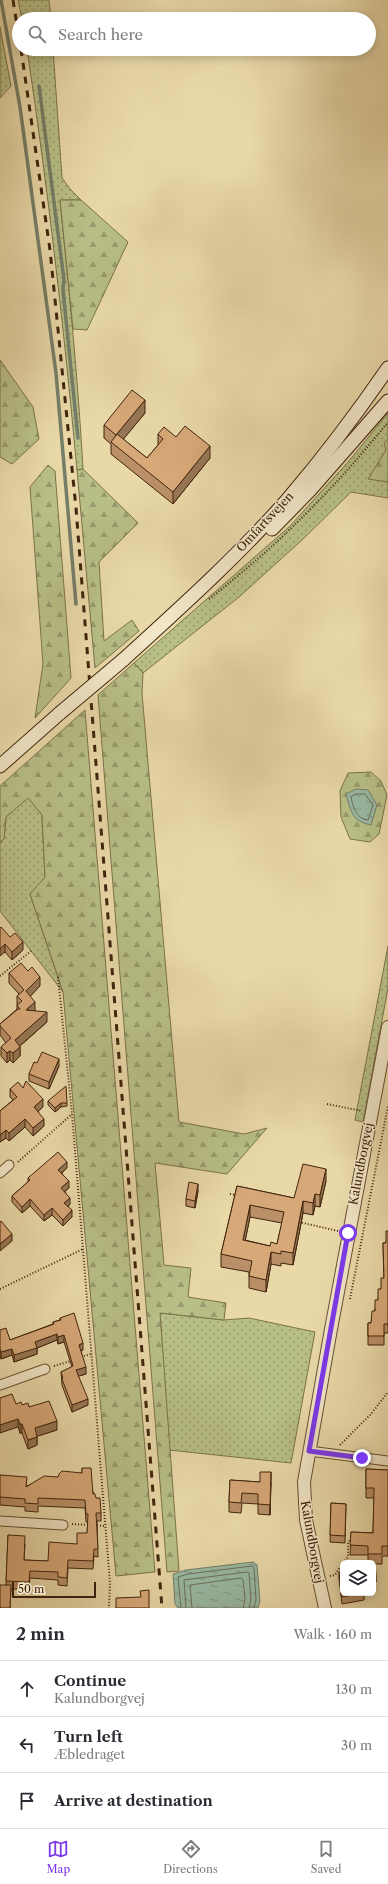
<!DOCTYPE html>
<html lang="en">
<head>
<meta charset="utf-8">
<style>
  body { margin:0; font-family:"Libre Caslon Text",serif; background:#f7f7f7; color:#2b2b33 }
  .controls { position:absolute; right:12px; bottom:12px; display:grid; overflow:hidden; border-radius:6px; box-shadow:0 2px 10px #0003 }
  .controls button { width:36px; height:36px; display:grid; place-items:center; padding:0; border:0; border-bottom:1px solid #e1e1e2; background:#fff; color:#2b2b33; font:20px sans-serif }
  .scale { position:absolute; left:12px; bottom:10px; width:84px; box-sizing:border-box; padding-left:4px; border:2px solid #41240d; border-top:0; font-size:11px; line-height:14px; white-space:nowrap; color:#41240d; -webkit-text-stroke:3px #f1e6c7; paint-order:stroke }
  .stop { position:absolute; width:12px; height:12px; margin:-9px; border:3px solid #7c3aed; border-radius:50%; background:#fff }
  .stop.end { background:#7c3aed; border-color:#fff; box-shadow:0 1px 4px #0008 }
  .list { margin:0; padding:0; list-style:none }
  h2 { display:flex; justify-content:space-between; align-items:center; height:52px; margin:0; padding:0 16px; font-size:17px }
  h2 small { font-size:13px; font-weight:400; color:#7c7c81 }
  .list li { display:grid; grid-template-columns:26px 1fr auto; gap:12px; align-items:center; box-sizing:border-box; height:56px; padding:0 16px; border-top:1px solid #e1e1e2 }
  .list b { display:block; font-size:15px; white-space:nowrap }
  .list p { margin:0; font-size:13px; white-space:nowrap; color:#7c7c81 }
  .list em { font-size:13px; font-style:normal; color:#7c7c81 }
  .icon { flex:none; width:22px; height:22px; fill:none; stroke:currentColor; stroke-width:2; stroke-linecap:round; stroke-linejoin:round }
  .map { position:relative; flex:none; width:388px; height:1608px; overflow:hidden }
  .search { position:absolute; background:#fff; box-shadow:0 2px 10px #0003; left:12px; right:12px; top:12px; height:44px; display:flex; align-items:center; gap:10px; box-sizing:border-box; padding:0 14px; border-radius:22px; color:#7c7c81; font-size:15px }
  .sheet { height:220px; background:#fff }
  nav { display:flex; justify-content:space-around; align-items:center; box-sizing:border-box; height:56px; border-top:1px solid #e1e1e2; background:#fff; font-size:11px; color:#7c7c81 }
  nav a { display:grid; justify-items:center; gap:2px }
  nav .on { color:#7c3aed }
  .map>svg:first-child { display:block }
  .grass { fill:url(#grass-dots); stroke:#7c724a }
  .forest { fill:url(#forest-firs); stroke:#7c724a }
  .water { fill:url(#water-ripples); stroke:#757e68 }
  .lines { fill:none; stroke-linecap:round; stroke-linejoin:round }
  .shore { stroke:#6c6f59; stroke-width:1 }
  .stream { stroke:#757e68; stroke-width:3.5 }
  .minor-casing { stroke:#6b5134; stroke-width:11 }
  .tertiary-casing { stroke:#6b5134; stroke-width:14 }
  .secondary-casing { stroke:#41240d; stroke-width:15 }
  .path { stroke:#41240d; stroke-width:2; stroke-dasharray:1 2; stroke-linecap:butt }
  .minor { stroke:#f1e6c7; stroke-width:9 }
  .tertiary { stroke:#f1e6c7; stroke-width:12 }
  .secondary { stroke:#f1e6c7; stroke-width:13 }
  .rail { stroke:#41240d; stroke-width:3; stroke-dasharray:7 7; stroke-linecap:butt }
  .secondary-bridge-casing { stroke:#41240d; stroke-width:15; stroke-linecap:butt }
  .secondary-bridge { stroke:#f1e6c7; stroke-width:13 }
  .wall { fill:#b99067; stroke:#41240d; fill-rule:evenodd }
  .shaded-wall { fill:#967654; stroke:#41240d }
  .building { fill:#d7a878; stroke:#41240d; fill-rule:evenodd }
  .route { stroke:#7c3aed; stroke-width:5 }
  .labels { text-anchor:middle; stroke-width:3; stroke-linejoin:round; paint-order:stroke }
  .street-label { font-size:12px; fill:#41240d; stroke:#f1e6c7 }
</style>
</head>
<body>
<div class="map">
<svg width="388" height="1608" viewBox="0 0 388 1608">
  <defs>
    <pattern id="grass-dots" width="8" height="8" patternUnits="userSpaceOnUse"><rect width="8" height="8" fill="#b8bf87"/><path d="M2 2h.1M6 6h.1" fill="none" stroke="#979b6d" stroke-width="1.8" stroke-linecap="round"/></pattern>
    <pattern id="forest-firs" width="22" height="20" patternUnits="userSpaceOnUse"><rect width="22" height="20" fill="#b8bf87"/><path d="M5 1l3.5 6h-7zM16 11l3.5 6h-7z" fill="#979b6d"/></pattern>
    <pattern id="water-ripples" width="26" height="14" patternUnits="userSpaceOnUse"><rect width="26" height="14" fill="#98baa5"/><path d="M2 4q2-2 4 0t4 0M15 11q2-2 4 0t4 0" fill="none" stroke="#7e9785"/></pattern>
  </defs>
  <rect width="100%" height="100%" fill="#e9d9a9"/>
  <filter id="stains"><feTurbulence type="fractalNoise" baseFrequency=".005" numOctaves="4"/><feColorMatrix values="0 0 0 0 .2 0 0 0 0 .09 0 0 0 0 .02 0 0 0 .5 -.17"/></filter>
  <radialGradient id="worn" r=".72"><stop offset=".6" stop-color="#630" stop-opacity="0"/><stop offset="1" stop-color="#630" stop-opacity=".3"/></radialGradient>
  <!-- grass -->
  <g class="grass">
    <path d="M 18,0 L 49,0 L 51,19 L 22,19 Z"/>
    <path d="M 0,27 L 11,86 L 0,98 Z"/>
    <path d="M 27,49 L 53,49 L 62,178 L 70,189 L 81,200 L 60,200 C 69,290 78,379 83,469 L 77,470 C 64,329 48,189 27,49 Z"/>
    <path d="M 388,413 L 388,498 L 351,492 L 302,540 L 239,597 L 143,673 L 134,663 L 290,526 L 349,461 Z"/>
    <path d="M 28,797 L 42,815 L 45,878 L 30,894 L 63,992 L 0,911 L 0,843 L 4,839 L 6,817 Z"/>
    <path d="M 388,946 L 388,988 L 363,1122 L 355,1120 Z"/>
    <path d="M 160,1313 L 224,1320 L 249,1318 L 315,1332 L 291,1463 L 169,1450 Z"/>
  </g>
  <!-- forest -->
  <g class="forest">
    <path d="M 60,200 L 81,200 L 128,242 L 87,330 L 73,329 Z"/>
    <path d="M 0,360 L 33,407 L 39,439 L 12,464 L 0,457 Z"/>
    <path d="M 388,439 L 388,482 L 368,479 L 386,450 L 384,443 Z"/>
    <path d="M 48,465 L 55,471 L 71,678 L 35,718 L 43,664 L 30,487 Z"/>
    <path d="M 83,469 L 138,523 L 99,562 L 104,641 L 132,620 L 139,631 L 95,668 L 77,470 Z"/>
    <path d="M 134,663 L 143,673 L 142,693 L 179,1122 L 244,1134 L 267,1128 L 227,1174 L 155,1163 L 164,1265 L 191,1268 L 188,1297 L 226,1303 L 224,1320 L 160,1313 L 179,1571 L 167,1572 L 98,695 Z"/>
    <path d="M 85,710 L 155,1572 L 116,1576 L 63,992 L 30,894 L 45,877 L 42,815 L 28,798 L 6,817 L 4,839 L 0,842 L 0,786 Z"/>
    <path d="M 371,772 L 381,781 L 387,795 L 379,834 L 370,842 L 350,839 L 341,817 L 340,791 L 348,773 Z"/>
  </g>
  <!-- water -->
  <g class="water">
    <path d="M 356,789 L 368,790 L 377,805 L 371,825 C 352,821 351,812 346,794 Z"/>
    <path d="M 253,1562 L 257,1565 L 260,1601 L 258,1608 L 178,1608 L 175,1604 L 173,1574 L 186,1570 Z"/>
  </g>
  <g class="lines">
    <!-- shore -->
    <g class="shore">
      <path d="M 357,794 L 365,794 L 373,805 L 368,820 C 356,819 353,807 351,797 Z"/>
      <path d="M 181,1608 L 178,1577 L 188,1574 L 252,1566 L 254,1568 L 256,1600 L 254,1608"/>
      <path d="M 186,1608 L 184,1580 L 247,1572 L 249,1573 L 251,1599 L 249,1608"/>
      <path d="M 192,1608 L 190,1585 L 241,1578 L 243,1580 L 245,1599 L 243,1608"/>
    </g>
    <!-- stream -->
    <g class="stream">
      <path d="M 1,0 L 20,107 L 56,373 L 76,604"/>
      <path d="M 39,86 L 64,280 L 63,290 L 78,438"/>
    </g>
    <!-- minor casing -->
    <g class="minor-casing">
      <g id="minor">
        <path d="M 0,1173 L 9,1165"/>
        <path d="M 0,1385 L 45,1369"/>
        <path d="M 309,1451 L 388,1461"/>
        <path d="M 0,1521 L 63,1525"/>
      </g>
    </g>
    <!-- tertiary casing -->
    <g class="tertiary-casing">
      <path id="tertiary" d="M 325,1608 L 306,1520 L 304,1482 L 331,1329 L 388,1027"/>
    </g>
    <!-- secondary casing -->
    <g class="secondary-casing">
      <g id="secondary">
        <path d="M 272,529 L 310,490 L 388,401"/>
        <path d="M 123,660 C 180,608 238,556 288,499 C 324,457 357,413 388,368"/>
        <path d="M 0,766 L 60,713"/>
      </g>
    </g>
    <!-- path -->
    <g class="path">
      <path d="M 209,599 C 276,547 335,488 388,422"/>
      <path d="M 0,976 L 31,951"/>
      <path d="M 58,977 L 72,1114 L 110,1583 L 109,1608"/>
      <path d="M 327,1104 L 362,1111"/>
      <path d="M 18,1162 L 72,1114"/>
      <path d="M 230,1194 L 236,1195"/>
      <path d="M 299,1222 L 338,1231"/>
      <path d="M 0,1289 L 83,1249"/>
      <path d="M 350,1299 L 388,1106"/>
      <path d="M 81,1357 L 91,1354"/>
      <path d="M 54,1366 L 71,1361"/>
      <path d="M 340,1445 L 371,1414 L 388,1392"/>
      <path d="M 72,1524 L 90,1525"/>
      <path d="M 94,1525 L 105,1526"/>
      <path d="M 343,1563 L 348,1557 L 348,1542 L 352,1538"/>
      <path d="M 330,1576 L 335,1575 L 343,1563"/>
    </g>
    <!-- minor -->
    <use href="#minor" class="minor"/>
    <!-- tertiary -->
    <use href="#tertiary" class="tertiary"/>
    <!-- secondary -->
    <use href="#secondary" class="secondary"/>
    <!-- rail -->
    <g class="rail">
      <path d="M 13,0 L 19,38"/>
      <path d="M 21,49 L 50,250 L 76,508 L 162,1608"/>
    </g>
    <!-- secondary-bridge casing -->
    <g class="secondary-bridge-casing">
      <path id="secondary-bridge" d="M 60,713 L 123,660"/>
    </g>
    <!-- secondary-bridge -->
    <use href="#secondary-bridge" class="secondary-bridge"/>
  </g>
  <!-- wall -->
  <g class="wall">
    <path d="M 145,413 L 123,439 L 147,458 L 158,445 L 158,434 L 176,437 L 210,458 L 173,504 L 111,454 L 111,444 L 104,438 L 104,425 Z"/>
    <path d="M 0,928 L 23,950 L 12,960 L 5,952 Z"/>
    <path d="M 9,973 L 40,986 L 30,996 L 35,1011 L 47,1022 L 20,1046 L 20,1056 L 13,1063 L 10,1060 L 7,1063 L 1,1056 L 1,1047 L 6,1043 L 0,1035 L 0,1024 L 17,1009 L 17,996 L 19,994 L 9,983 Z"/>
    <path d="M 37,1063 L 59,1066 L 49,1089 L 29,1081 L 29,1074 Z"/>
    <path d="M 23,1088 L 43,1107 L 38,1111 L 44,1126 L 33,1136 L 25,1127 L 9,1141 L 6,1138 L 0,1142 L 0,1111 L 13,1100 L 10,1097 L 10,1089 Z"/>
    <path d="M 48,1101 L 67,1103 L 67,1106 L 61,1107 L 55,1112 L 48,1105 Z"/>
    <path d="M 67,1168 L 62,1173 L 69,1188 L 65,1191 L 70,1204 L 68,1207 L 72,1217 L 63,1226 L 52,1215 L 44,1221 L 30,1206 L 22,1213 L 12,1202 L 12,1196 L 28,1182 L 28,1178 Z"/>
    <path d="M 326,1181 L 320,1207 L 315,1206 L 313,1215 L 303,1213 L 293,1265 L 281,1263 L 281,1266 L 271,1264 L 266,1292 L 249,1288 L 249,1272 L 221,1267 L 221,1254 L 237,1186 L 294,1198 ZM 250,1217 L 282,1223 L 277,1244 L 270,1246 L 245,1240 Z"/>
    <path d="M 198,1191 L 195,1208 L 186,1206 L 186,1199 Z"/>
    <path d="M 388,1231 L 388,1333 L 384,1333 L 384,1345 L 368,1345 L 368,1323 L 371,1323 L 384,1278 L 383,1243 L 386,1243 Z"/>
    <path d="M 60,1318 L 83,1350 L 81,1351 L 86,1374 L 78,1376 L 88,1405 L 72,1412 L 62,1385 L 61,1372 L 72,1367 L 64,1342 L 58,1344 L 57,1340 L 37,1348 L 37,1354 L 14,1362 L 12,1355 L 1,1359 L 0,1356 L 0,1330 L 10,1340 L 53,1324 L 53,1322 L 60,1320 Z"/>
    <path d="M 16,1404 L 29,1407 L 57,1430 L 37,1436 L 37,1445 L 28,1449 L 22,1433 L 20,1433 L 18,1427 Z"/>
    <path d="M 82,1468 L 96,1498 L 101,1513 L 101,1521 L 97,1521 L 98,1557 L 94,1556 L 93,1569 L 68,1568 L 67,1586 L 58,1585 L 58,1580 L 30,1578 L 29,1589 L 11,1589 L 10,1608 L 0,1608 L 6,1585 L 8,1535 L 25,1544 L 24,1560 L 48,1561 L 77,1544 L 87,1533 L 88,1522 L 86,1522 L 85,1508 L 38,1506 L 38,1512 L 25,1511 L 25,1507 L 0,1505 L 0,1475 L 26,1486 L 58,1477 L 82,1473 Z"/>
    <path d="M 366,1469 L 388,1470 L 388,1556 L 382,1556 L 382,1564 L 375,1564 L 376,1582 L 373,1583 L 373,1563 L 368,1563 L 368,1555 L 350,1555 L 351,1532 L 373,1533 L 374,1498 L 366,1498 Z"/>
    <path d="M 230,1480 L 260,1482 L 271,1482 L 270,1515 L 258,1514 L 258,1504 L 242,1503 L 241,1513 L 229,1512 L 229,1502 Z"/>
    <path d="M 331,1503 L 346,1504 L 345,1543 L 330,1542 Z"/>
    <path d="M 339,1572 L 364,1593 L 364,1600 L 342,1604 L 339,1579 Z"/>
  </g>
  <!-- shaded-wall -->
  <g class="shaded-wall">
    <path d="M 145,400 L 145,413 L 117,447 L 116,435 Z"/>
    <path d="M 210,446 L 210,458 L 173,504 L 173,492 Z"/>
    <path d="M 23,942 L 23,950 L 12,960 L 12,952 Z"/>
    <path d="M 5,944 L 5,952 L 0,956 L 0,949 Z"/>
    <path d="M 40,977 L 40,986 L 26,1001 L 26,991 Z"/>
    <path d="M 35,1002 L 35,1011 L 26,1010 Z"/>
    <path d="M 47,1012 L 47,1022 L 15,1050 L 15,1040 Z"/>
    <path d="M 20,1047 L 20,1056 L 13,1063 L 13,1053 Z"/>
    <path d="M 10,1051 L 10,1060 L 7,1063 L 7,1053 Z"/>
    <path d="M 59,1059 L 59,1066 L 49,1089 L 49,1082 Z"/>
    <path d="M 43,1099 L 43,1107 L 34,1115 L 34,1107 Z"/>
    <path d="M 61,1103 L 61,1107 L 55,1112 L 55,1108 Z"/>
    <path d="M 25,1119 L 25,1127 L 9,1141 L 9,1133 Z"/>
    <path d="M 44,1119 L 44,1126 L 33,1136 L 33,1128 Z"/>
    <path d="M 6,1130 L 6,1138 L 0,1142 L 0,1135 Z"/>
    <path d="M 67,1162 L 67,1168 L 58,1176 L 58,1170 Z"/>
    <path d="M 326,1169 L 326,1181 L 320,1207 L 320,1195 Z"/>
    <path d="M 69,1181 L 69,1188 L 61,1194 L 61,1188 Z"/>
    <path d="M 198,1184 L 198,1191 L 195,1208 L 195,1201 Z"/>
    <path d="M 315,1194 L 315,1206 L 313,1215 L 313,1203 Z"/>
    <path d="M 70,1198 L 70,1204 L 64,1210 L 64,1203 Z"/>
    <path d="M 30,1199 L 30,1206 L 22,1213 L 22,1207 Z"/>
    <path d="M 303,1201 L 303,1213 L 293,1265 L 293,1253 Z"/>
    <path d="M 250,1205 L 250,1217 L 243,1252 L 243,1240 Z"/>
    <path d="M 52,1208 L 52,1215 L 44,1221 L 44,1215 Z"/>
    <path d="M 72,1210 L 72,1217 L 63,1226 L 63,1220 Z"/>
    <path d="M 12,1234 L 12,1241 L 0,1251 L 0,1244 Z"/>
    <path d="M 271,1252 L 271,1264 L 266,1292 L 266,1280 Z"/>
    <path d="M 57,1334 L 57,1340 L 37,1348 L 37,1354 L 14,1362 L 14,1355 L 35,1342 Z"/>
    <path d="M 64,1335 L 64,1342 L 58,1344 L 58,1337 Z"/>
    <path d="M 83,1343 L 83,1350 L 79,1351 L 79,1345 Z"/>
    <path d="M 12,1349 L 12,1355 L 1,1359 L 1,1352 Z"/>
    <path d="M 86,1367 L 86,1374 L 76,1377 L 76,1370 Z"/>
    <path d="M 88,1399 L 88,1405 L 72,1412 L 72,1405 Z"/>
    <path d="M 18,1419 L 18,1427 L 0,1433 L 0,1425 Z"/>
    <path d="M 57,1421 L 57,1430 L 35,1437 L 35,1428 Z"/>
    <rect x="20" y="1424" width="2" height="9"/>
    <path d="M 37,1437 L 37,1445 L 28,1449 L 28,1440 Z"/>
    <path d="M 271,1472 L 271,1482 L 270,1515 L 270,1505 Z"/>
    <path d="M 376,1575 L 376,1582 L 373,1583 L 373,1576 Z"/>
  </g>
  <!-- building -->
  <g class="building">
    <path d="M 132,390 L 145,400 L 116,435 L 104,425 Z"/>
    <path d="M 185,426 L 210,446 L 173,492 L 111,442 L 117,434 L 147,458 L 163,439 L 158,434 L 164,427 L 176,437 Z"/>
    <path d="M 1,927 L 10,937 L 15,933 L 23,942 L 12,952 L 5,944 L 0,949 L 0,928 Z"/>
    <path d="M 21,963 L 28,971 L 32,967 L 40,977 L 26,991 L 35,1002 L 26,1010 L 47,1012 L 15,1040 L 20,1047 L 13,1053 L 10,1051 L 7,1053 L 1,1047 L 11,1038 L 0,1026 L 0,1024 L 18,1009 L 20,1009 L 17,1005 L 22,1001 L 17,996 L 24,990 L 9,973 Z"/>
    <path d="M 42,1052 L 59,1059 L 49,1082 L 29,1074 L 34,1062 L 37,1063 Z"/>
    <path d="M 26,1081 L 43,1099 L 34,1107 L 44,1119 L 33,1128 L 25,1119 L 9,1133 L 6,1130 L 0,1135 L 0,1111 L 17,1097 L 10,1089 L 18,1082 L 23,1088 Z"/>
    <path d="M 66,1086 L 67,1103 L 61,1103 L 55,1108 L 48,1101 Z"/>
    <path d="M 58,1152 L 67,1162 L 58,1170 L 69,1181 L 61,1188 L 70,1198 L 64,1203 L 72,1210 L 63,1220 L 52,1208 L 44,1215 L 30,1199 L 22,1207 L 12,1196 L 30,1180 L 28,1178 Z"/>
    <path d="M 303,1164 L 326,1169 L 320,1195 L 315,1194 L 313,1203 L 303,1201 L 293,1253 L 281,1251 L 281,1254 L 271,1252 L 266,1280 L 249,1276 L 252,1261 L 221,1254 L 237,1186 L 294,1198 ZM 250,1205 L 284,1212 L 277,1244 L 271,1242 L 270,1246 L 243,1240 Z"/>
    <path d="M 189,1182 L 198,1184 L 195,1201 L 186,1199 Z"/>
    <path d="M 1,1221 L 12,1234 L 0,1244 L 0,1222 Z"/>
    <path d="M 386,1231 L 388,1231 L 388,1324 L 384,1324 L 384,1336 L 368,1336 L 368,1323 L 371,1323 L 372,1311 L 375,1311 L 375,1300 L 378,1300 L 378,1289 L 381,1289 L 381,1278 L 384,1278 L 383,1243 L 386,1243 Z"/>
    <path d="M 74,1313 L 83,1343 L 79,1345 L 86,1367 L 76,1370 L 88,1399 L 72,1405 L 62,1379 L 63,1378 L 61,1372 L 73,1366 L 64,1335 L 58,1337 L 57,1334 L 35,1342 L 37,1348 L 14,1355 L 12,1349 L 1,1352 L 0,1349 L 0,1330 L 6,1328 L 10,1340 L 54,1324 L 53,1322 L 61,1320 L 60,1318 Z"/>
    <path d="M 12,1394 L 16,1404 L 21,1402 L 22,1405 L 28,1403 L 29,1407 L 49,1401 L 57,1421 L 35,1428 L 37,1437 L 28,1440 L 22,1424 L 20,1424 L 18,1419 L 0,1425 L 0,1398 Z"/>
    <path d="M 82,1468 L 91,1468 L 93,1494 L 95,1494 L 96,1498 L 100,1498 L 101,1513 L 96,1513 L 98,1549 L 94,1549 L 93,1561 L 68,1560 L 67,1578 L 58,1577 L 58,1572 L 30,1571 L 29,1582 L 6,1581 L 8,1535 L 25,1536 L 24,1560 L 48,1561 L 49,1542 L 77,1544 L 77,1533 L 87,1533 L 88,1514 L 86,1514 L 85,1500 L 38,1498 L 38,1504 L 25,1503 L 25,1499 L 0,1497 L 0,1475 L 27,1477 L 26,1487 L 44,1476 L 58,1477 L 59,1474 L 62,1471 L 82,1473 Z"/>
    <path d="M 366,1469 L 388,1470 L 388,1546 L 382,1546 L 382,1554 L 368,1554 L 368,1546 L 350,1545 L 351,1532 L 373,1533 L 374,1488 L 366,1488 Z"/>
    <path d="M 260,1472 L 271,1472 L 270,1505 L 258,1504 L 258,1494 L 242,1493 L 241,1503 L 229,1502 L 230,1480 L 260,1482 Z"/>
    <path d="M 331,1503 L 346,1504 L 345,1536 L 330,1535 Z"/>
    <path d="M 373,1563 L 375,1563 L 376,1575 L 373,1576 Z"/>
    <path d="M 343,1571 L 343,1593 L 362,1593 L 342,1597 L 339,1572 Z"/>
    <path d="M 0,1585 L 11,1585 L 10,1608 L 0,1608 Z"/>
    <path d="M 149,1590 L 149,1608 L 116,1608 L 116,1598 L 141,1597 L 140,1591 Z"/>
  </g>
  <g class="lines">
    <!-- route -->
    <path class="route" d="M 348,1233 L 309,1451 L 362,1458"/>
  </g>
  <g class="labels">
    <!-- street labels -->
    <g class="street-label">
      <text transform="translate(265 522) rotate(-47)" y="4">Omfartsvejen</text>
      <text transform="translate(361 1164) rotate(-79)" y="4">Kalundborgvej</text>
      <text transform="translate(312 1542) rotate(80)" y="4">Kalundborgvej</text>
    </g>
  </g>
  <rect width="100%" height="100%" filter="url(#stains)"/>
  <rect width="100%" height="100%" fill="url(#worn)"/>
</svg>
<div class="controls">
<button><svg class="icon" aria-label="layers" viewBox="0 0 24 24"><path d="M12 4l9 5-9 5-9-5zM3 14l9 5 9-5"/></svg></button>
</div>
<div class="scale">50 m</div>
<div class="stop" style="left:348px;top:1233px"></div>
<div class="stop end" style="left:362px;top:1458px"></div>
<div class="search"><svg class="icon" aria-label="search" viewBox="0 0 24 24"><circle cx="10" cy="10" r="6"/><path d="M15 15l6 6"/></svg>Search here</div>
</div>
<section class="sheet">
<h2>2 min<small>Walk · 160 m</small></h2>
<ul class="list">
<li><svg class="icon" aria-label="ahead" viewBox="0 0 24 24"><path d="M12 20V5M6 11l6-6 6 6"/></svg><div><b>Continue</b><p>Kalundborgvej</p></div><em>130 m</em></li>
<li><svg class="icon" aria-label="left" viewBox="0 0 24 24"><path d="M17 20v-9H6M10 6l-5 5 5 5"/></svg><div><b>Turn left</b><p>Æbledraget</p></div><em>30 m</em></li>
<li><svg class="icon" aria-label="arrive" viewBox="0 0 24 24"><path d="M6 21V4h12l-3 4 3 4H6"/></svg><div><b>Arrive at destination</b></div></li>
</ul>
</section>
<nav>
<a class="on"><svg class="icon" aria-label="map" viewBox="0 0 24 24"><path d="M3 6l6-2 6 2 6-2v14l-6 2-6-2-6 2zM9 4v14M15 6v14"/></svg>Map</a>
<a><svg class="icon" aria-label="directions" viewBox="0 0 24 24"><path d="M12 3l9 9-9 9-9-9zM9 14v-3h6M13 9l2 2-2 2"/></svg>Directions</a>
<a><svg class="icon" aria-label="saved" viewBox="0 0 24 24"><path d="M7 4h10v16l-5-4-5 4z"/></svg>Saved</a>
</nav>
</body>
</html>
